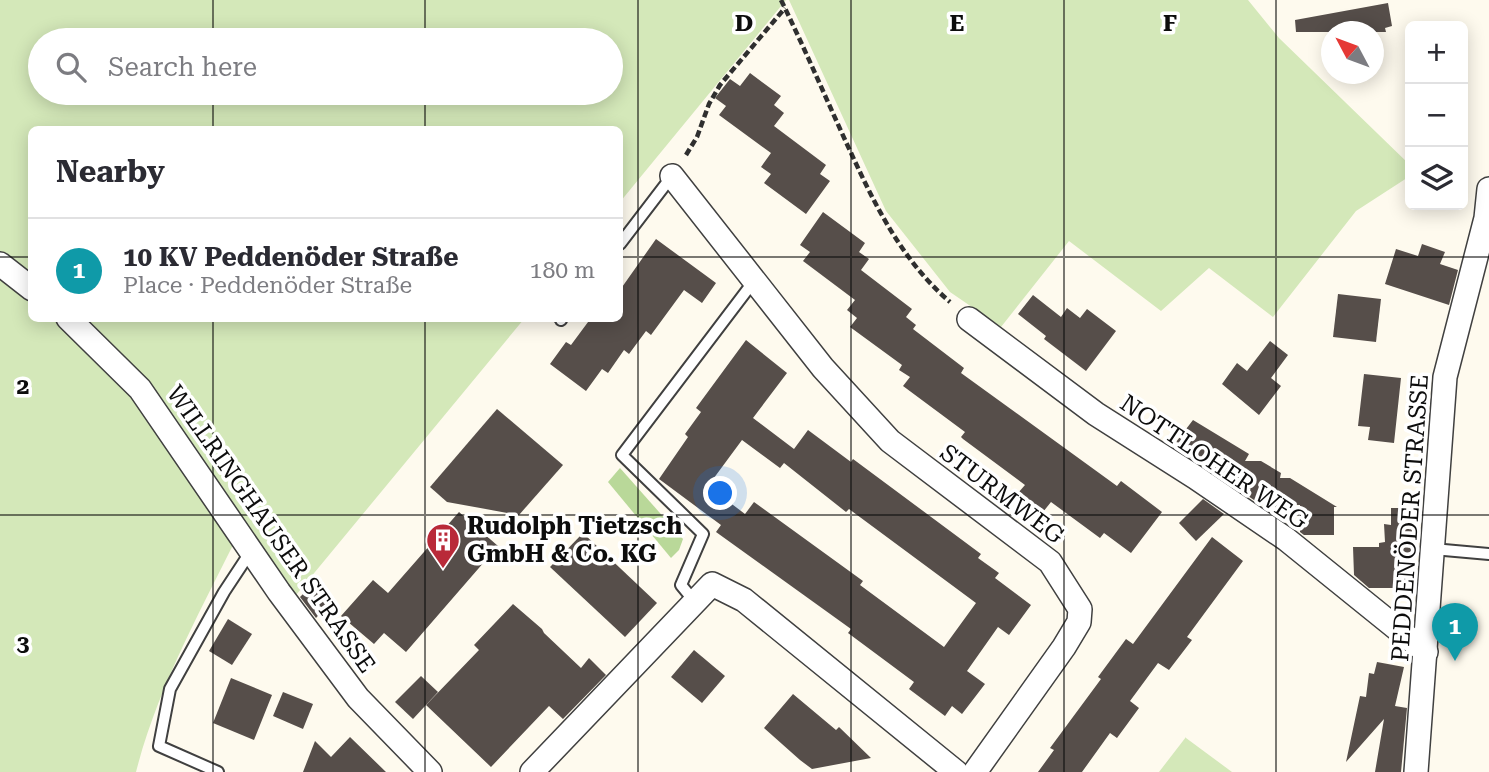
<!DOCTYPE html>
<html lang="en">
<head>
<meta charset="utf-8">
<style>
  body { margin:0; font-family:"Roboto Serif",serif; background:#f7f7f7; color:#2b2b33 }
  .controls { position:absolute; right:21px; top:21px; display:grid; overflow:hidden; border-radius:10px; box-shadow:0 4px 18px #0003 }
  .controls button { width:63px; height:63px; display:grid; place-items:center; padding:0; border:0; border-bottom:2px solid #e1e1e2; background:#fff; color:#2b2b33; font:35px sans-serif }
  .compass { position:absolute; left:1321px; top:21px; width:63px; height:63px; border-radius:50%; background:#fff; box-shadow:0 4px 18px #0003; rotate:311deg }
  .you { position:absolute; left:721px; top:494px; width:24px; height:24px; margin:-18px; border:5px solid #fff; border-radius:50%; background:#1a73e8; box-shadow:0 0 0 10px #1a73e833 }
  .badge { display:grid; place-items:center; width:46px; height:46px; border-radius:50%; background:#b92a39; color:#fff; font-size:23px; font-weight:700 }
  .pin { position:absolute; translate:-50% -58px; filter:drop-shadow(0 2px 4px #0008) }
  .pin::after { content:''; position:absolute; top:37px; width:24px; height:21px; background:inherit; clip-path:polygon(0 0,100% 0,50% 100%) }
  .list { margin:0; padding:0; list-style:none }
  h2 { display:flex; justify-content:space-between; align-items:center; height:91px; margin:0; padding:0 28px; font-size:30px }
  h2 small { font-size:23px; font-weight:400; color:#7c7c81 }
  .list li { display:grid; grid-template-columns:46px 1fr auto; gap:21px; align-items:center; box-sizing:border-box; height:105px; padding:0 28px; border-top:2px solid #e1e1e2 }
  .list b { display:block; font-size:26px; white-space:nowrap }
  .list p { margin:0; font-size:23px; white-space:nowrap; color:#7c7c81 }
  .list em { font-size:23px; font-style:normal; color:#7c7c81 }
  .icon { flex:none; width:38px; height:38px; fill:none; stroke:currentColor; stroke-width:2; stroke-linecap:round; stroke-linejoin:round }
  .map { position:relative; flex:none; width:1489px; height:772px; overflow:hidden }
  .search { position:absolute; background:#fff; box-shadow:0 4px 18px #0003; left:28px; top:28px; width:595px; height:77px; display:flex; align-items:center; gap:18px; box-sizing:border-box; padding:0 24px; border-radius:38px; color:#7c7c81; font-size:26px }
  .panel { position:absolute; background:#fff; box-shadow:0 4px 18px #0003; left:28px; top:126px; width:595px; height:196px; border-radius:10px }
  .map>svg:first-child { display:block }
  .green { fill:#d4e8b9; fill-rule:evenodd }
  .forest { fill:#b9d899 }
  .building { fill:#564e4a; fill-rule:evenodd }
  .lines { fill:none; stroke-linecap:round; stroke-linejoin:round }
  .lane-casing { stroke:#404040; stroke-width:14 }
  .street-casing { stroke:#404040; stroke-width:26 }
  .path { stroke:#2f2f2f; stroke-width:4.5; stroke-dasharray:7 3.5; stroke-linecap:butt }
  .lane { stroke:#fff; stroke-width:10 }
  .street { stroke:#fff; stroke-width:23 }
  .grid { fill:none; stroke:#0d0d0d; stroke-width:2; stroke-opacity:0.55 }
  .labels { text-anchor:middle; stroke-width:7; stroke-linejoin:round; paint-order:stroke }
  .street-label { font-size:24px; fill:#0d0d0d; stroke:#fff }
  .poi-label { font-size:24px; font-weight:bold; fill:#0d0d0d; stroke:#fff; text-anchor:start }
  .grid-label { font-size:23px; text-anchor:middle; font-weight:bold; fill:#0d0d0d; stroke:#fff; stroke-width:7; stroke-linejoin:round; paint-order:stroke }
</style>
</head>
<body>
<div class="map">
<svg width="1489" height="772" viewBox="0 0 1489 772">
  <rect width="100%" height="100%" fill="#fefaee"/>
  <!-- green -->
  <g class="green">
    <path d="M 0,0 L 786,0 L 620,202 L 620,130 L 32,130 L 32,318 L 524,319 L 296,595 L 242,527 C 203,606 158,686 136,772 L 0,772 ZM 40,40 L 611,40 L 611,93 L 40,93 Z"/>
    <path d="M 789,0 L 1248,0 L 1279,38 L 1410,165 L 1410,176 L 1356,211 L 1273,317 L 1209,268 L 1161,311 L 1069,241 L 1001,327 L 950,292 L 886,211 Z"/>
    <path d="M 1186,737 L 1186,738 L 1232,772 L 1159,772 Z"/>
  </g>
  <!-- forest -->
  <path class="forest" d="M 620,468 L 683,539 L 679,550 L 671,558 L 608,482 Z"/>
  <!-- building -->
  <g class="building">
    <path d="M 1388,3 L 1392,26 L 1385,28 L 1386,32 L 1296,32 L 1295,20 Z"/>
    <path d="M 750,73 L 781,96 L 774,105 L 784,113 L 774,126 L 826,165 L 820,174 L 830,181 L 806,214 L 764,183 L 771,174 L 761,167 L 771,153 L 719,115 L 726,106 L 715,98 L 730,79 L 740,86 Z"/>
    <path d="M 823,212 L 865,243 L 859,252 L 869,259 L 861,270 L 912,309 L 906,317 L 916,325 L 913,329 L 964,368 L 961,373 L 1117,486 L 1121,481 L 1162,512 L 1131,553 L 1104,533 L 1100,538 L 1051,502 L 1043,512 L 1018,493 L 1025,485 L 963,439 L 961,437 L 965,432 L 903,386 L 910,377 L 899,370 L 902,365 L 850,327 L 857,318 L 847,310 L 855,300 L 803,261 L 810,252 L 800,245 Z"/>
    <path d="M 656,239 L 716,283 L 702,303 L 684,290 L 651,335 L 646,331 L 629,354 L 624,350 L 608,373 L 602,369 L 586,391 L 550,364 L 566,342 L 571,345 L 591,318 L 620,318 L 620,290 Z"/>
    <path d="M 1422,244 L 1445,252 L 1440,264 L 1458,270 L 1449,305 L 1385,284 L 1396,249 L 1418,256 Z"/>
    <path d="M 1338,294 L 1381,299 L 1376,342 L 1333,337 Z"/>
    <path d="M 1033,295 L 1061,317 L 1067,308 L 1080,318 L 1087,309 L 1116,331 L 1086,371 L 1044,339 L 1046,336 L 1018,314 Z"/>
    <path d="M 746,340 L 787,373 L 753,418 L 794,449 L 808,430 L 851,462 L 853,459 L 981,554 L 978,558 L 999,573 L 995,578 L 1031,605 L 1009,635 L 998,627 L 967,671 L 985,684 L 962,714 L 952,706 L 945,716 L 909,689 L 914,682 L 848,633 L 851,629 L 716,532 L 721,525 L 659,479 L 688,437 L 685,434 L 701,412 L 696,408 ZM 742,440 L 780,468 L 784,463 L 846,512 L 849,509 L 976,603 L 944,647 L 860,585 L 863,581 L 754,502 L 745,514 L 708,486 Z"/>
    <path d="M 1270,341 L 1288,355 L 1271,378 L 1281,386 L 1259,415 L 1222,384 L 1237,363 L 1247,371 Z"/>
    <path d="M 1364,374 L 1401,378 L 1394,443 L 1368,440 L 1370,427 L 1358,426 Z"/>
    <path d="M 497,409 L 563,465 L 519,515 L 447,502 L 430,487 Z"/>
    <path d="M 1193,420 L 1249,454 L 1245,461 L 1261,461 L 1281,473 L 1280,478 L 1290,478 L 1337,507 L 1334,507 L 1334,535 L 1304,535 L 1300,532 L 1300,505 L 1260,504 L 1173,446 Z"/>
    <path d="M 1203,499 L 1224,514 L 1196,541 L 1179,523 Z"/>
    <path d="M 1391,508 L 1412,508 L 1413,588 L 1369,588 L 1354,575 L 1353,547 L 1379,547 L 1379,543 L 1385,542 L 1384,524 L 1391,525 Z"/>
    <path d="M 459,512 L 498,546 L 406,652 L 384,633 L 374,644 L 341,616 L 373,580 L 388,593 Z"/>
    <path d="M 583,533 L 657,603 L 625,637 L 550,567 Z"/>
    <path d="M 1212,537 L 1243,561 L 1187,637 L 1192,640 L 1169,670 L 1158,663 L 1130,701 L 1139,708 L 1117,738 L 1110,733 L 1082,772 L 1038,772 L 1054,750 L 1050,748 L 1101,679 L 1098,677 L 1126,639 L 1133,644 Z"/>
    <path d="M 313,584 L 331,601 L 316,618 L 300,597 Z"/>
    <path d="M 513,604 L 542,629 L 544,633 L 581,668 L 589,658 L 606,675 L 563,719 L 549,706 L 491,767 L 426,705 L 479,650 L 474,645 Z"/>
    <path d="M 228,619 L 252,634 L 232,665 L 209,651 Z"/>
    <path d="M 694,650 L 725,676 L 702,703 L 671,677 Z"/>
    <path d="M 1377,662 L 1404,667 L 1395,706 L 1407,708 L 1401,772 L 1375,772 L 1384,719 L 1346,762 L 1360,696 L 1366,697 L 1369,673 L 1374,674 Z"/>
    <path d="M 421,676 L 438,692 L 413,719 L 395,702 Z"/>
    <path d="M 231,678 L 272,695 L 254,740 L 213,723 Z"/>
    <path d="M 283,692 L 313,704 L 303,729 L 273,716 Z"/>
    <path d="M 793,694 L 836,730 L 839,727 L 871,758 L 812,769 L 800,760 L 764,728 Z"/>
    <path d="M 350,737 L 386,772 L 303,772 L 315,741 L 331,757 Z"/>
  </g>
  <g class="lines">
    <!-- lane casing -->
    <g class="lane-casing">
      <g id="lane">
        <path d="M 620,244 L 672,176"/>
        <path d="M 561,320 L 562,318"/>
        <path d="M 1433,549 L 1489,554"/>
        <path d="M 695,602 L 681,585 L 703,534 L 622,455 L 754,281"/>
        <path d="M 218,772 L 159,746 L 170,689 L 224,592 L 251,551"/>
      </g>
    </g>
    <!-- street casing -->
    <g class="street-casing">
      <g id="street">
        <path d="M 672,176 L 823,368 L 890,441 L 1050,562 L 1080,609 L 1079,622 L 1064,647 L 975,772"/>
        <path d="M 0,264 L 32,289"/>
        <path d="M 68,318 L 140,389 L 279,592 L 358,698 L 430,772"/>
        <path d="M 969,319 L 1096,414 L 1195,477 L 1286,539 L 1426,652"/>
        <path d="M 532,772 L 712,584 L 744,600 L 956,772"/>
        <path d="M 1416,772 L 1445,377 L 1486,218 L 1489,189"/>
      </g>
    </g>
    <!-- path -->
    <g class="path">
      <path d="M 781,0 C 804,47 824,94 846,142 C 873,201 900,259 950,302"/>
      <path d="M 686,155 L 697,137 L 709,104 L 720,85 L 785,8"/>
    </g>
    <!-- lane -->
    <use href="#lane" class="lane"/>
    <!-- street -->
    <use href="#street" class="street"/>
  </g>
  <!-- grid -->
  <path class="grid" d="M 213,0 L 213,40M 425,0 L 425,40M 638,0 L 638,772M 851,0 L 851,772M 1064,0 L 1064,772M 1276,0 L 1276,772M 213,93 L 213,130M 425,93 L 425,130M 0,257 L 32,257M 620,257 L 1489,257M 213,318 L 213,772M 425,318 L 425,772M 0,515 L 1489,515"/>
  <!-- icons -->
  <defs>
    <g id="building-pin" transform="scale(1.75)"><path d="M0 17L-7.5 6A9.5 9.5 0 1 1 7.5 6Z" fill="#b92a39" stroke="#fff"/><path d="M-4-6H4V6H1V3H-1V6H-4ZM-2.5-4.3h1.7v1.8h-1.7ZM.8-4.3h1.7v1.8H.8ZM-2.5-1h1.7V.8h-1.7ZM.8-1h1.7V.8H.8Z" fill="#fff"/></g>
  </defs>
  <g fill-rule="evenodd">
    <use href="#building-pin" x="443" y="540"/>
  </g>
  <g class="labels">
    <!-- street labels -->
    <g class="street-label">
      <text transform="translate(1214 462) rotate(34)" y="8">NOTTLOHER WEG</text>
      <text transform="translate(1002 494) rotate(37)" y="8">STURMWEG</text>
      <text transform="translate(1410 518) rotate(-86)" y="8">PEDDENÖDER STRASSE</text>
      <text transform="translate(271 529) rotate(55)" y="8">WILLRINGHAUSER STRASSE</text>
    </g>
    <!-- poi labels -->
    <g class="poi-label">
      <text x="467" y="534">Rudolph Tietzsch<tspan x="467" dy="28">GmbH &amp; Co. KG</tspan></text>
    </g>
  </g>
  <g class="grid-label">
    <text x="744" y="31">D</text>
    <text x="957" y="31">E</text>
    <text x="1170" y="31">F</text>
    <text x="23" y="394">2</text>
    <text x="23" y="651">3</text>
  </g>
</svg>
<div class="controls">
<button>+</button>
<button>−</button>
<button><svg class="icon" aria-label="layers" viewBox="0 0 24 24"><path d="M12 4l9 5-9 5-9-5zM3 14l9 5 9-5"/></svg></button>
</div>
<svg class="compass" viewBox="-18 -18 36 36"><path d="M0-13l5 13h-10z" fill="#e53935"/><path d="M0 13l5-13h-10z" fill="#7c7c81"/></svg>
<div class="you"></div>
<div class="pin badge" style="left:1455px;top:661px;background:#0f9aa8">1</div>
<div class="search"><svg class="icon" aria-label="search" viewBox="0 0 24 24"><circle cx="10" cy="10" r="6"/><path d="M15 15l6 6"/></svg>Search here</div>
<section class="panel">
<h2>Nearby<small></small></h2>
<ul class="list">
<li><span class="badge" style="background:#0f9aa8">1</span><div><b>10 KV Peddenöder Straße</b><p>Place · Peddenöder Straße</p></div><em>180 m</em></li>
</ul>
</section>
</div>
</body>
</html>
